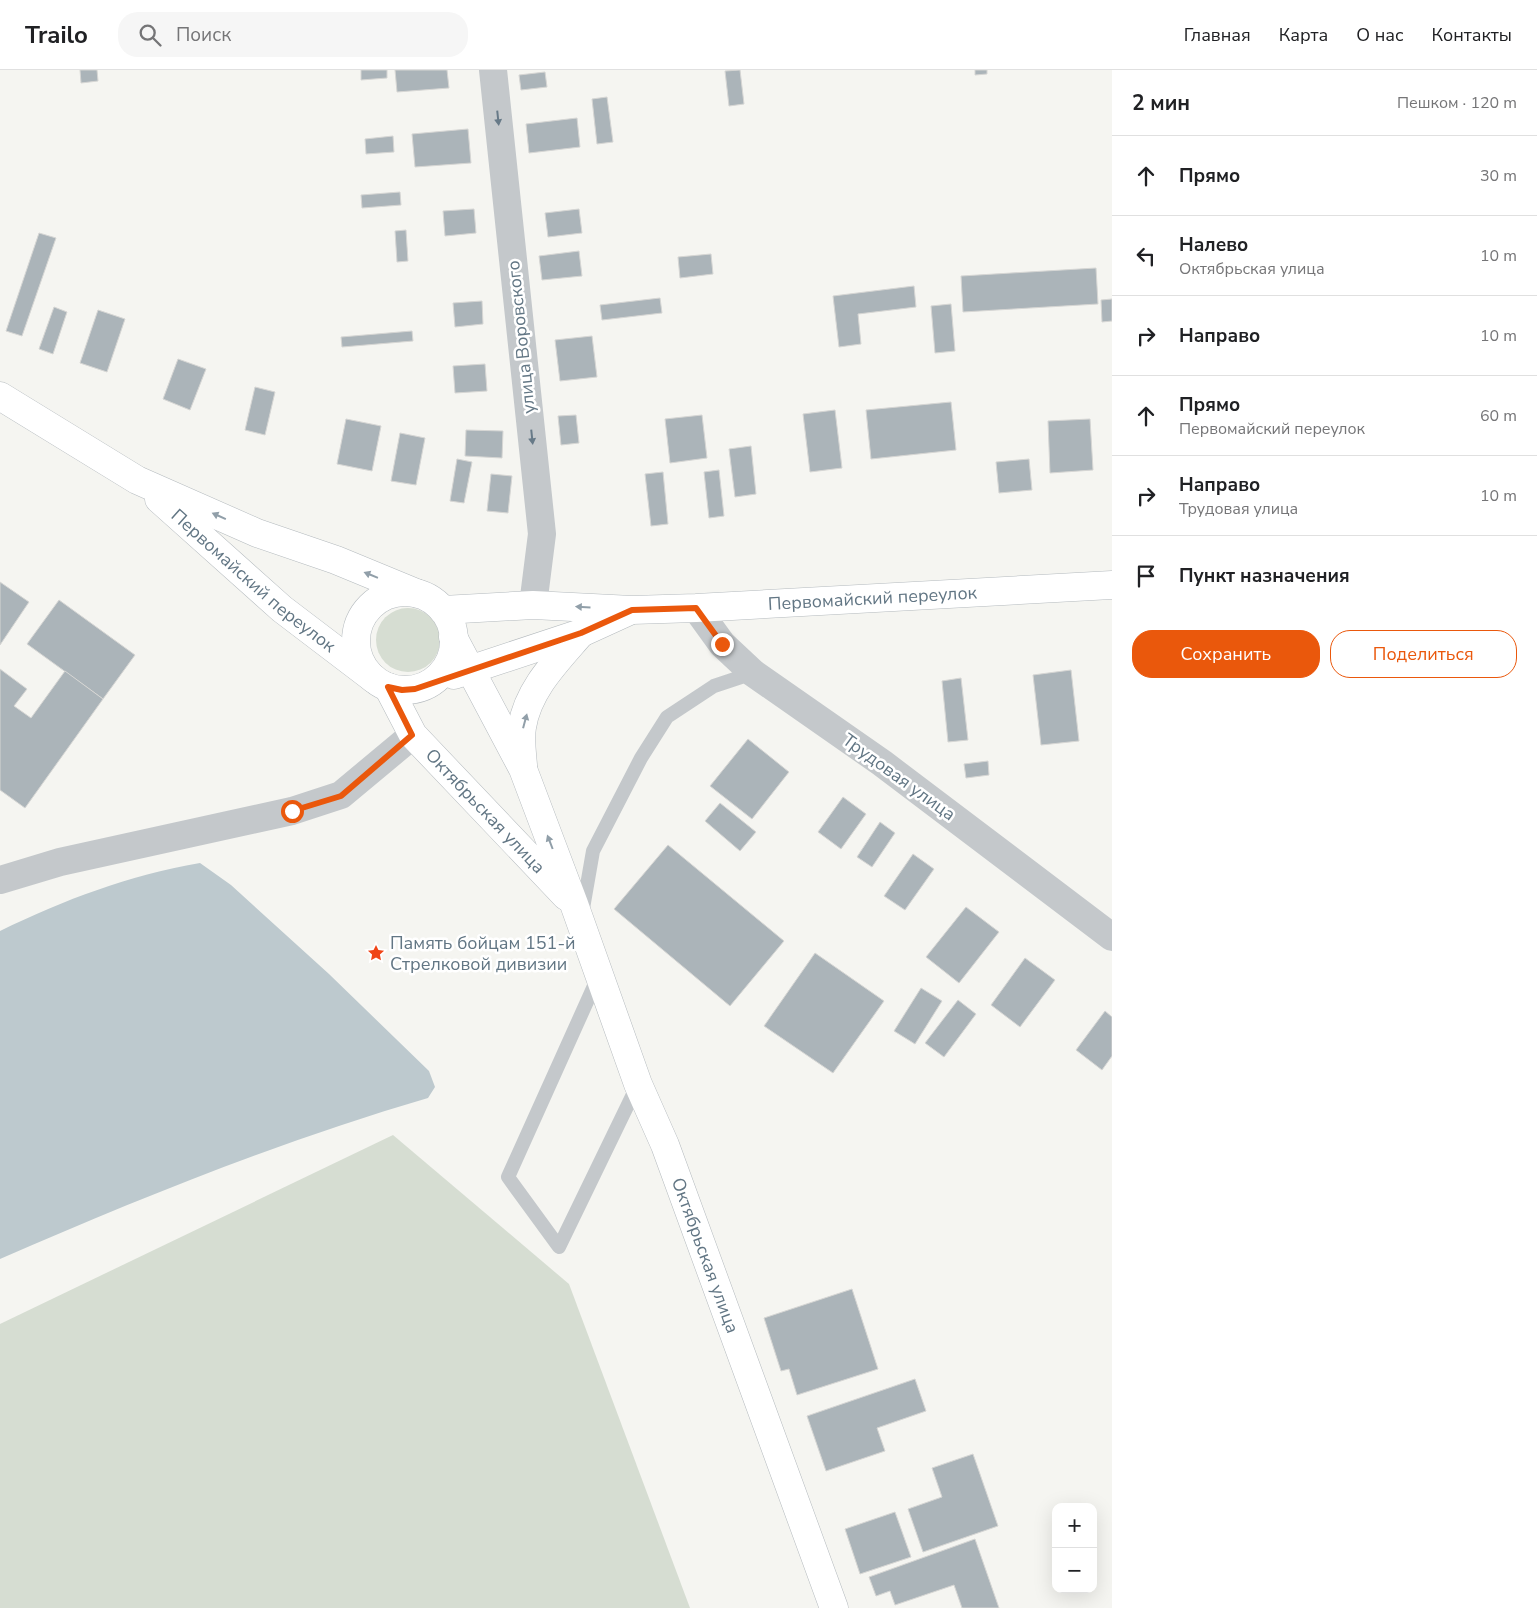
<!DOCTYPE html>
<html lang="ru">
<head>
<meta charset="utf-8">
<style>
  body { margin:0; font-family:"Nunito Sans",sans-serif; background:#f6f6f6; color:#202124 }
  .controls { position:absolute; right:15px; bottom:15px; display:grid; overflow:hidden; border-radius:10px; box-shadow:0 5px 20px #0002 }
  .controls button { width:45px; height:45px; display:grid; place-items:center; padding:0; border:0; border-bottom:1px solid #e0e0e0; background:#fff; color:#202124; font:25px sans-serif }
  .stop { position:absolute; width:15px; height:15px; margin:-11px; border:4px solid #ea580c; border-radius:50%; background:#fff }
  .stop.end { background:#ea580c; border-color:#fff; box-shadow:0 1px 5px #0008 }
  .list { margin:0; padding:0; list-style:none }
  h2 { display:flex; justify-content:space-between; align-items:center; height:65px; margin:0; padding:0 20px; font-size:21px }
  h2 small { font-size:16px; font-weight:400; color:#757577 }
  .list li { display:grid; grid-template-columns:32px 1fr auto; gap:15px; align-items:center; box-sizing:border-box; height:80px; padding:0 20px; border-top:1px solid #e0e0e0 }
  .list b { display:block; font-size:19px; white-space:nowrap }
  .list p { margin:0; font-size:16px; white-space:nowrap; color:#757577 }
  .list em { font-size:16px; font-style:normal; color:#757577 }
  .actions { display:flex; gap:10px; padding:15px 20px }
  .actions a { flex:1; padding:11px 0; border:1px solid #ea580c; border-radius:20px; text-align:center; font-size:18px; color:#ea580c }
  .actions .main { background:#ea580c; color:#fff }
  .icon { flex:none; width:28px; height:28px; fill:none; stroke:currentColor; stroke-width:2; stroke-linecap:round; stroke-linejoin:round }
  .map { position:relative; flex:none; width:1112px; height:1538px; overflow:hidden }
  header { display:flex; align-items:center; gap:30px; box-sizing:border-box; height:70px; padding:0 25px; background:#fff; border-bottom:1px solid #e0e0e0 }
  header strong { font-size:24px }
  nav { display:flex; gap:28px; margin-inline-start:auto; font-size:18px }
  .search { width:350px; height:45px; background:#f6f6f6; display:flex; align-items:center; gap:12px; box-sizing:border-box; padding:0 18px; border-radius:20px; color:#757577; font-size:19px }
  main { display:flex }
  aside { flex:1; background:#fff }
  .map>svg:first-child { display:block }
  .green { fill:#d6ddd2 }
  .water { fill:#bdc9ce }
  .building { fill:#abb4b9; stroke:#d6d6d4 }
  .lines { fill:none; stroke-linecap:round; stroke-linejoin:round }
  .secondary-casing { stroke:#b4babe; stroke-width:29 }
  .lane { stroke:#c4c8cb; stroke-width:14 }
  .street { stroke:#c4c8cb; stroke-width:28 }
  .secondary { stroke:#fff; stroke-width:28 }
  .oneway { fill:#677a88 }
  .oneway2 { fill:#919fa9 }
  .route { stroke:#ea580c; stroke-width:6 }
  .labels { text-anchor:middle; stroke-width:5; stroke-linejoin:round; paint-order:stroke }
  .street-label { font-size:18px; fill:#627684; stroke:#fff }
  .poi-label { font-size:18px; fill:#627684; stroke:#fff; text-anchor:start }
</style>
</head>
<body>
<header>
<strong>Trailo</strong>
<div class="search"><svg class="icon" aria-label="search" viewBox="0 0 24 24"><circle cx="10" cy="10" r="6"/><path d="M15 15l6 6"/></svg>Поиск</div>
<nav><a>Главная</a><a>Карта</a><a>О нас</a><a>Контакты</a></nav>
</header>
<main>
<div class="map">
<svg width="1112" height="1538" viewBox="0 0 1112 1538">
  <rect width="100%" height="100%" fill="#f5f5f1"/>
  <!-- green -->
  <g class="green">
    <circle cx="408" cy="570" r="32"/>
    <path d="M 393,1065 L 569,1214 L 690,1538 L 0,1538 L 0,1254 Z"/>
  </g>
  <!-- water -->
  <path class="water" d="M 200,793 L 231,815 L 329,904 L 429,1001 L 435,1017 L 428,1028 C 281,1071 140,1128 0,1189 L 0,861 C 66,829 127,806 200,793 Z"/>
  <!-- building -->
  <g class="building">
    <path d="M 80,0 L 97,0 L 98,11 L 81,13 Z"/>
    <path d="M 361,0 L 387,0 L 387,8 L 361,10 Z"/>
    <path d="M 395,0 L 447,0 L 449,18 L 397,22 Z"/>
    <path d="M 740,0 L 744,34 L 729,36 L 725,1 Z"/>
    <path d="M 975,0 L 987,0 L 987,4 L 975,5 Z"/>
    <path d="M 545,2 L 547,17 L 521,20 L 519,5 Z"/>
    <path d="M 607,27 L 613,72 L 597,74 L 592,29 Z"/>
    <path d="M 577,48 L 580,77 L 529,83 L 526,54 Z"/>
    <path d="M 468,59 L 471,93 L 415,97 L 412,64 Z"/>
    <path d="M 393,66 L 394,82 L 366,84 L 365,69 Z"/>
    <path d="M 400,122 L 401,135 L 362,138 L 361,125 Z"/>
    <path d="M 474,139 L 476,163 L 445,166 L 443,141 Z"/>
    <path d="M 579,139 L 582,163 L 548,167 L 545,143 Z"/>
    <path d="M 406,160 L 408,191 L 397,192 L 395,161 Z"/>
    <path d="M 39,163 L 56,168 L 22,266 L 6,261 Z"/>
    <path d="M 579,181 L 582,206 L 542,210 L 539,186 Z"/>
    <path d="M 711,184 L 713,204 L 680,208 L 678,187 Z"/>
    <path d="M 1096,198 L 1098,234 L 963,242 L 961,206 Z"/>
    <path d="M 914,216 L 916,237 L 858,244 L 861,274 L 839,277 L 833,226 Z"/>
    <path d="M 660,228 L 662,243 L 602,250 L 600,235 Z"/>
    <path d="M 1112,229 L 1112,251 L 1102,252 L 1101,230 Z"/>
    <path d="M 482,231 L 483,254 L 455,257 L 453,233 Z"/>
    <path d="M 951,234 L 955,281 L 935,283 L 931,236 Z"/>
    <path d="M 54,237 L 67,242 L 53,284 L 39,279 Z"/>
    <path d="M 98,240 L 125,249 L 107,302 L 80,293 Z"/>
    <path d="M 412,261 L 413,271 L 342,277 L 341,267 Z"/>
    <path d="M 592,266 L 597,307 L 560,311 L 555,270 Z"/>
    <path d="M 178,289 L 206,299 L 190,340 L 163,329 Z"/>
    <path d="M 485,294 L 487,321 L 455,323 L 453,296 Z"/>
    <path d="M 255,317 L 275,322 L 265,365 L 245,360 Z"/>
    <path d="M 951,332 L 956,380 L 871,389 L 866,340 Z"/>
    <path d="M 835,340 L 842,398 L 810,402 L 803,344 Z"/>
    <path d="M 576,345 L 579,373 L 561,375 L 558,346 Z"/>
    <path d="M 702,345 L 707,388 L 670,393 L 665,349 Z"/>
    <path d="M 346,349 L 381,356 L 372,401 L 337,394 Z"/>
    <path d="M 1090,349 L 1093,400 L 1050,403 L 1048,351 Z"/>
    <path d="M 466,360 L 503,361 L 502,388 L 465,386 Z"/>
    <path d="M 400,363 L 425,368 L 416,415 L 391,411 Z"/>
    <path d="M 751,376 L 756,424 L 735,427 L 729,379 Z"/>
    <path d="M 457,389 L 472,392 L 464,433 L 450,431 Z"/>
    <path d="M 1029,389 L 1032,420 L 999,423 L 996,392 Z"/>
    <path d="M 719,400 L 724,446 L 709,448 L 704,402 Z"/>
    <path d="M 663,402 L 668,454 L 651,456 L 645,404 Z"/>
    <path d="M 491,404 L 512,406 L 508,443 L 487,441 Z"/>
    <path d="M 0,512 L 29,532 L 0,575 Z"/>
    <path d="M 59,530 L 135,585 L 103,629 L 27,574 Z"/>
    <path d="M 0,599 L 27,619 L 14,636 L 31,648 L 65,601 L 103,629 L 25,738 L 0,720 Z"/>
    <path d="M 1071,600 L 1079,671 L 1041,675 L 1033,605 Z"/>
    <path d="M 961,608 L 968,670 L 948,672 L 942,611 Z"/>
    <path d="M 748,669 L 789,702 L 752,749 L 710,716 Z"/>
    <path d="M 988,691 L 989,705 L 966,708 L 964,694 Z"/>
    <path d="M 843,727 L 866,744 L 841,779 L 818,762 Z"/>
    <path d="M 720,733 L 756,762 L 740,781 L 705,751 Z"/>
    <path d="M 880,752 L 895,763 L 872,797 L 857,787 Z"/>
    <path d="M 668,775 L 784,871 L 730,936 L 614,839 Z"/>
    <path d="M 913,784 L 934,799 L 905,840 L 884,826 Z"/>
    <path d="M 966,837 L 999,862 L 959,913 L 926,887 Z"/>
    <path d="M 815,883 L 884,931 L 833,1003 L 764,956 Z"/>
    <path d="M 1025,888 L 1055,910 L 1020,957 L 991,935 Z"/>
    <path d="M 921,918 L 942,931 L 915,974 L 894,961 Z"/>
    <path d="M 958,930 L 976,944 L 944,987 L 925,973 Z"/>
    <path d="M 1105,941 L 1112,947 L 1112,986 L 1102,1000 L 1076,980 Z"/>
    <path d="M 852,1219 L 878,1299 L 797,1325 L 789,1299 L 781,1301 L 764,1248 Z"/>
    <path d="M 915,1309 L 926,1341 L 877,1358 L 885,1381 L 826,1401 L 807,1346 Z"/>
    <path d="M 973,1384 L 998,1456 L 923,1482 L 908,1439 L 942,1427 L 932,1398 Z"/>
    <path d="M 895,1442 L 911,1487 L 860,1504 L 845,1459 Z"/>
    <path d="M 975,1469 L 999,1538 L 962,1538 L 954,1515 L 895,1535 L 890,1521 L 876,1526 L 869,1507 Z"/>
  </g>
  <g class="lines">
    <!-- secondary casing -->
    <g class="secondary-casing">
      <g id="secondary">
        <path d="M 0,326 L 137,410 L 257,463 L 336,490 L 416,523"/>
        <path id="s1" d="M 159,429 L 282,539 L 374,609"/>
        <circle cx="405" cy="571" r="49"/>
        <path id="s2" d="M 443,540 L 533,535 L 632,540 L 696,538 L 1112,515"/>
        <path id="s3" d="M 453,567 L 523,699 L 574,834 L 638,1014 L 665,1075 L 834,1538"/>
        <path d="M 454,605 L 581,563 L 627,542"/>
        <path id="s4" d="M 388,617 L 413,665 L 566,826"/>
        <path d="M 523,695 C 522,683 520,669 522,657 C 528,619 557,591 581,563"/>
      </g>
    </g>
    <!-- lane -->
    <g class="lane">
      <path d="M 582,844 L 593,781 L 641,688 L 667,647 L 714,616 L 753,603"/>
      <path d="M 599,905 L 508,1107 L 559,1177 L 638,1014"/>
    </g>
    <!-- street -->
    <g class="street">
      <path d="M 493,0 L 542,464 L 533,535"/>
      <path d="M 696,538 L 722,574 L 753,603 L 882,693 L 1112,867"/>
      <path d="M 0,810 L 60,792 L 292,741 L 341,725 L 413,665"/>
    </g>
    <!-- secondary -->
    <use href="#secondary" class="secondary"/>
  </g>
  <!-- one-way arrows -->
  <defs><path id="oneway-solid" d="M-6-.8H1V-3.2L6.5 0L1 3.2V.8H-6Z" transform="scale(1.25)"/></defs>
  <g class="oneway">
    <use href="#oneway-solid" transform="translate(498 48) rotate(84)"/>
    <use href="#oneway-solid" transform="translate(532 367) rotate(84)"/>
  </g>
  <g class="oneway2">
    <use href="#oneway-solid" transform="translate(219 446) rotate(-156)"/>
    <use href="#oneway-solid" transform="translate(371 505) rotate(-158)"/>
    <use href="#oneway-solid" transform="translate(583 537) rotate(-177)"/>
    <use href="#oneway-solid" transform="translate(525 651) rotate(-75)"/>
    <use href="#oneway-solid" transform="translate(550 772) rotate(-111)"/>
  </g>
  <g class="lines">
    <!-- route -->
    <path class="route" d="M 292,741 L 341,726 L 412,665 L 388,617 L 402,620 L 415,619 L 581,563 L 632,540 L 696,538 L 722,574"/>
  </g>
  <!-- icons -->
  <defs>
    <g id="sight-bare" transform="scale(1.35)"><path d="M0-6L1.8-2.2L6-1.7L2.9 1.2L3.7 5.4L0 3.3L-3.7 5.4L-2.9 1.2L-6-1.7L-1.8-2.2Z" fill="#f04516" stroke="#fff" stroke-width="2.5" paint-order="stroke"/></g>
  </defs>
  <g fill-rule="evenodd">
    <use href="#sight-bare" x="376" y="883"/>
  </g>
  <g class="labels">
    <!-- street labels -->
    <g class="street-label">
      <text transform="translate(521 267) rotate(-96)" y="6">улица Воровского</text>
      <text dy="6" stroke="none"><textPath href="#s1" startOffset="125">Первомайский переулок</textPath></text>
      <text dy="6" stroke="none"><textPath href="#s2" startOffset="430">Первомайский переулок</textPath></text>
      <text transform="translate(899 707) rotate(36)" y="6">Трудовая улица</text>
      <text dy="6" stroke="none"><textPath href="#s4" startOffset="159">Октябрьская улица</textPath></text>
      <text dy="6" stroke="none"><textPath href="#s3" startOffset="669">Октябрьская улица</textPath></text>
    </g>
    <!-- poi labels -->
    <g class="poi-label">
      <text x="390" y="879">Память бойцам 151-й<tspan x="390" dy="21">Стрелковой дивизии</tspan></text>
    </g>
  </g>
</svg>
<div class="controls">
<button>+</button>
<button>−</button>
</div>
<div class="stop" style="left:292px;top:741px"></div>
<div class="stop end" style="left:722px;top:574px"></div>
</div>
<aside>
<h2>2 мин<small>Пешком · 120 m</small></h2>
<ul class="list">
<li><svg class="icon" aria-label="ahead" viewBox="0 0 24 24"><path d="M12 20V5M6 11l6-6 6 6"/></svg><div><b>Прямо</b></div><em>30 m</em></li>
<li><svg class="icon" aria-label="left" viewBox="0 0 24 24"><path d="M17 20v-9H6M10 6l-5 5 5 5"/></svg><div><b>Налево</b><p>Октябрьская улица</p></div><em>10 m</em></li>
<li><svg class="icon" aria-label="right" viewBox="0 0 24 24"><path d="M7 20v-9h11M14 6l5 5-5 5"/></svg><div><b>Направо</b></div><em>10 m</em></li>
<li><svg class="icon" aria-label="ahead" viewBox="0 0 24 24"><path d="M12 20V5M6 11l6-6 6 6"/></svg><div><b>Прямо</b><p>Первомайский переулок</p></div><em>60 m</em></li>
<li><svg class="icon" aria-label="right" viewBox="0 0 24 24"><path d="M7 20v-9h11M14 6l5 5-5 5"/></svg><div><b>Направо</b><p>Трудовая улица</p></div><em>10 m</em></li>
<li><svg class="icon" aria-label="arrive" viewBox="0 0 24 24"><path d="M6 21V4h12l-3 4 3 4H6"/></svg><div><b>Пункт назначения</b></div></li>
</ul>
<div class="actions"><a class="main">Сохранить</a><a>Поделиться</a></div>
</aside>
</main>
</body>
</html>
